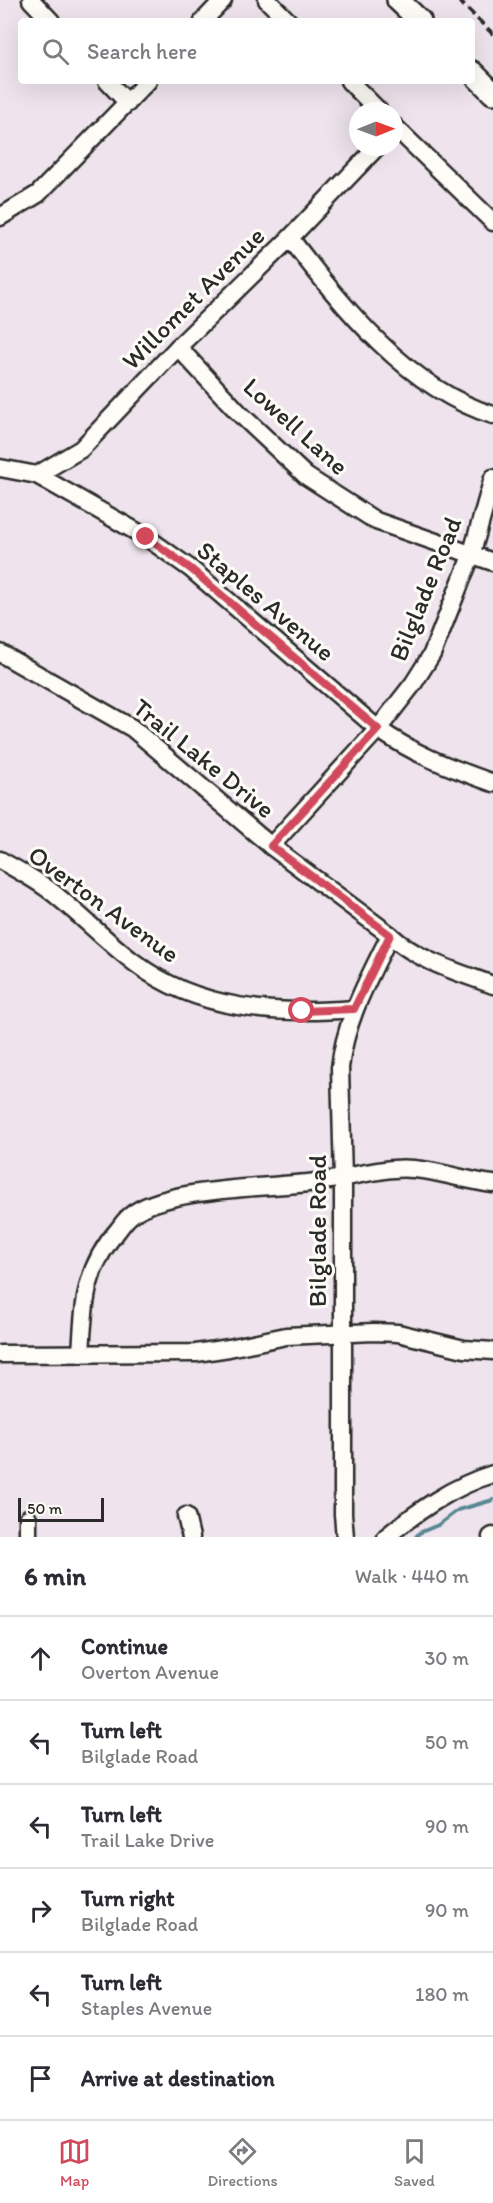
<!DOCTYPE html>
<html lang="en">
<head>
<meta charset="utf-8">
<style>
  body { margin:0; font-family:Itim,sans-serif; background:#f2f2f3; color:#2b2b33 }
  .compass { position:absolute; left:349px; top:102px; width:54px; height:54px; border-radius:50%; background:#fff; box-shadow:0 6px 24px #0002; rotate:89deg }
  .scale { position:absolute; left:18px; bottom:15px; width:86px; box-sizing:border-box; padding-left:6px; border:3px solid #2b2b2b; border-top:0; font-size:16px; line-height:21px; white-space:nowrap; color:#2b2b2b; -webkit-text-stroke:4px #fdfcf7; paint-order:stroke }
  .stop { position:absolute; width:18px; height:18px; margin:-14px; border:4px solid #d1495b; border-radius:50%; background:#fff }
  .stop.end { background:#d1495b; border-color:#fff; box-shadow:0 2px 6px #0008 }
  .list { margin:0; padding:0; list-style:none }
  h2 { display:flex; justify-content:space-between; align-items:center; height:78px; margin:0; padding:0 24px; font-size:26px }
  h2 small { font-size:20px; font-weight:400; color:#7c7c81 }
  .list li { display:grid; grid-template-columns:39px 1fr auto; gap:18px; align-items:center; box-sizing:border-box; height:84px; padding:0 24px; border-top:2px solid #e1e1e2 }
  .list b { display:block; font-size:22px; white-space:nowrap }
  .list p { margin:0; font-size:20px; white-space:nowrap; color:#7c7c81 }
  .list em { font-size:20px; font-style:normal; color:#7c7c81 }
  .icon { flex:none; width:33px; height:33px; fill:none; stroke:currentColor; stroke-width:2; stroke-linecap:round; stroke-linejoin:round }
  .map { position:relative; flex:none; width:493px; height:1537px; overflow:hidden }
  .search { position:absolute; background:#fff; box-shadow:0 6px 24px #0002; left:18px; right:18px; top:18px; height:66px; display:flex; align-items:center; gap:15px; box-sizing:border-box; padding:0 21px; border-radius:6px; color:#7c7c81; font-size:22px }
  .sheet { height:582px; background:#fff }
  nav { display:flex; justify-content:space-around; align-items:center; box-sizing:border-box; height:84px; border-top:2px solid #e1e1e2; background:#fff; font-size:16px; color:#7c7c81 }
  nav a { display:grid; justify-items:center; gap:3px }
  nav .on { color:#d1495b }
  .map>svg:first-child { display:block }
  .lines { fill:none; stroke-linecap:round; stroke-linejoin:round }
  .stream { stroke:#5a8793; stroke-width:4 }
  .minor-casing { stroke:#2b2b2b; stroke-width:21 }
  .major-casing { stroke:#2b2b2b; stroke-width:26 }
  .minor { stroke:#fdfcf7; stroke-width:16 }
  .major { stroke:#fdfcf7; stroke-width:21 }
  .rail { stroke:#2b2b2b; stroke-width:4; stroke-dasharray:9 4.5; stroke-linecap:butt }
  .route { stroke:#d1495b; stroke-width:8 }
  .labels { text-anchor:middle; stroke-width:6; stroke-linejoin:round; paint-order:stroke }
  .street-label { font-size:26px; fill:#2b2b2b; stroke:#fdfcf7 }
</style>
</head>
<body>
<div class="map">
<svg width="493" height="1537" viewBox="0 0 493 1537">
  <rect width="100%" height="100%" fill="#efe4ed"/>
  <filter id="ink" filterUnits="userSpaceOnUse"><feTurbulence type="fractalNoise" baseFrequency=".0167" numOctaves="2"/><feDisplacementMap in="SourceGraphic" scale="12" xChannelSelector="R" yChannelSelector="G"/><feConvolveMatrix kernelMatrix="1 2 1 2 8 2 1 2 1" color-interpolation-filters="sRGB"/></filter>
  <g filter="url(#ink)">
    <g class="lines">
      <!-- stream -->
      <path class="stream" d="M 416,1537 L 419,1533 L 438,1525 L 458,1510 L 493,1500"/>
      <!-- minor casing -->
      <g class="minor-casing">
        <g id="minor">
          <path d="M 31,0 L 51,21"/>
          <path d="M 267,0 L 288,21"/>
          <path d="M 203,21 L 223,0"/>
          <path d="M 107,81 L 128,103"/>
          <path d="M 349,81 L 379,111"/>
          <path d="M 394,126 L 493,222"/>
          <path d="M 0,217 L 38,194 L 148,81"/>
          <path d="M 290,238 C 342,306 408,389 493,415"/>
          <path d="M 178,347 L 239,413 L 306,476 L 376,521 L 493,562"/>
          <path d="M 0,468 L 37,475 L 146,537 L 191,569 L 378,729 C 417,756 449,767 493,783"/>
          <path d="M 37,475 L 81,449 L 178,347 L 290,238 L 377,147"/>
          <path d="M 0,653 L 132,728 L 271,846 L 390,935 C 418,961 458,972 493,985"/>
          <path d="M 271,846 L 378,729 L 413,684 L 432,654 L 471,556 L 493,478"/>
          <path d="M 0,860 C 19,871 41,882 58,897 C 84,918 108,943 135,963 C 198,1011 278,1015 354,1009"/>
          <path d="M 0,1354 L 196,1353 L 229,1348 L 286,1336 L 374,1332 L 398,1333 L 464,1349 L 493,1351"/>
          <path d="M 81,1354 C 84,1304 84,1269 118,1230 C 122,1225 125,1220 130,1216 C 164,1187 271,1188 317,1182 C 343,1179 368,1171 394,1169 C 426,1166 461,1180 493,1184"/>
          <path d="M 186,1516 L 191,1537"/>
          <path d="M 28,1518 L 28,1537"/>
          <path d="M 345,1537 L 343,1514 L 343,1179 L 340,1068 C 345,1020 369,978 390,935"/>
          <path d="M 386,1537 C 418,1511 453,1486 493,1474"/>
          <path d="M 491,1537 L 493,1536"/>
        </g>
      </g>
      <!-- major casing -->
      <g class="major-casing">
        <g id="major">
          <path d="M 398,0 L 420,21"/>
          <path d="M 472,72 L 493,93"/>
        </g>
      </g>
      <!-- minor -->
      <use href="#minor" class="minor"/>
      <!-- major -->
      <use href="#major" class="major"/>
      <!-- rail -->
      <path class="rail" d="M 458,0 L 493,34"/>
    </g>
  </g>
  <g class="lines" filter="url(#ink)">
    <!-- route -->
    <path class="route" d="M 146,537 L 191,569 L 378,729 L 271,846 L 390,935 L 354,1009 L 302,1011"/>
  </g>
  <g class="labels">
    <!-- street labels -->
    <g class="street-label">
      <text transform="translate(193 298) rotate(-45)" y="9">Willomet Avenue</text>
      <text transform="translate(296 426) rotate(42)" y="9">Lowell Lane</text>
      <text transform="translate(425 589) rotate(-68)" y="9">Bilglade Road</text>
      <text transform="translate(266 601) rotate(40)" y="9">Staples Avenue</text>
      <text transform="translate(204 758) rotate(39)" y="9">Trail Lake Drive</text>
      <text transform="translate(104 904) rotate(36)" y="9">Overton Avenue</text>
      <text transform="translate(317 1231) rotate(-90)" y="9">Bilglade Road</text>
    </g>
  </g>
</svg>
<svg class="compass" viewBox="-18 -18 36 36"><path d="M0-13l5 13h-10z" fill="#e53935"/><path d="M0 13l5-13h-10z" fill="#7c7c81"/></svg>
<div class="scale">50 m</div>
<div class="stop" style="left:302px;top:1011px"></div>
<div class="stop end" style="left:146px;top:537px"></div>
<div class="search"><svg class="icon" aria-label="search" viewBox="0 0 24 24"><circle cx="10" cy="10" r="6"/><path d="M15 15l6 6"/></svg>Search here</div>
</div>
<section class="sheet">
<h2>6 min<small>Walk · 440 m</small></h2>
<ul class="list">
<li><svg class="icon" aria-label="ahead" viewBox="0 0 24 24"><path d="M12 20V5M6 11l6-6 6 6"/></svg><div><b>Continue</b><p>Overton Avenue</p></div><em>30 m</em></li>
<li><svg class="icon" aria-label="left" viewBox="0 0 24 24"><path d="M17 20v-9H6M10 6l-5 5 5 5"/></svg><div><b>Turn left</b><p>Bilglade Road</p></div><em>50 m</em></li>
<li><svg class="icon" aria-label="left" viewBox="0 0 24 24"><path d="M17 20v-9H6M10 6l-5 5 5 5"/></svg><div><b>Turn left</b><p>Trail Lake Drive</p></div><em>90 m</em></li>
<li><svg class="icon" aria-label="right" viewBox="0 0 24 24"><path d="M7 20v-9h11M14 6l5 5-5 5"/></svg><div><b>Turn right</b><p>Bilglade Road</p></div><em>90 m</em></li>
<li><svg class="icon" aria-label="left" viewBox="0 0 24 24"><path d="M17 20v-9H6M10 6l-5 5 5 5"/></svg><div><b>Turn left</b><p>Staples Avenue</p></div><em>180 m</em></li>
<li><svg class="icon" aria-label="arrive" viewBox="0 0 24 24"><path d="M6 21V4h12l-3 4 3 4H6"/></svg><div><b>Arrive at destination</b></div></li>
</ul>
</section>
<nav>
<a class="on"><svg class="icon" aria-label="map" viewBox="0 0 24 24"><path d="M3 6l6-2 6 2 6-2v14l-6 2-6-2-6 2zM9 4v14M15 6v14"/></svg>Map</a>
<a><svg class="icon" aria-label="directions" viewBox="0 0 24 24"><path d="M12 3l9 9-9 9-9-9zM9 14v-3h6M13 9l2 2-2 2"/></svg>Directions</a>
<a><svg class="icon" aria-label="saved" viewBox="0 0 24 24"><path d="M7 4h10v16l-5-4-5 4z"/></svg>Saved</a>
</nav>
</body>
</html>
